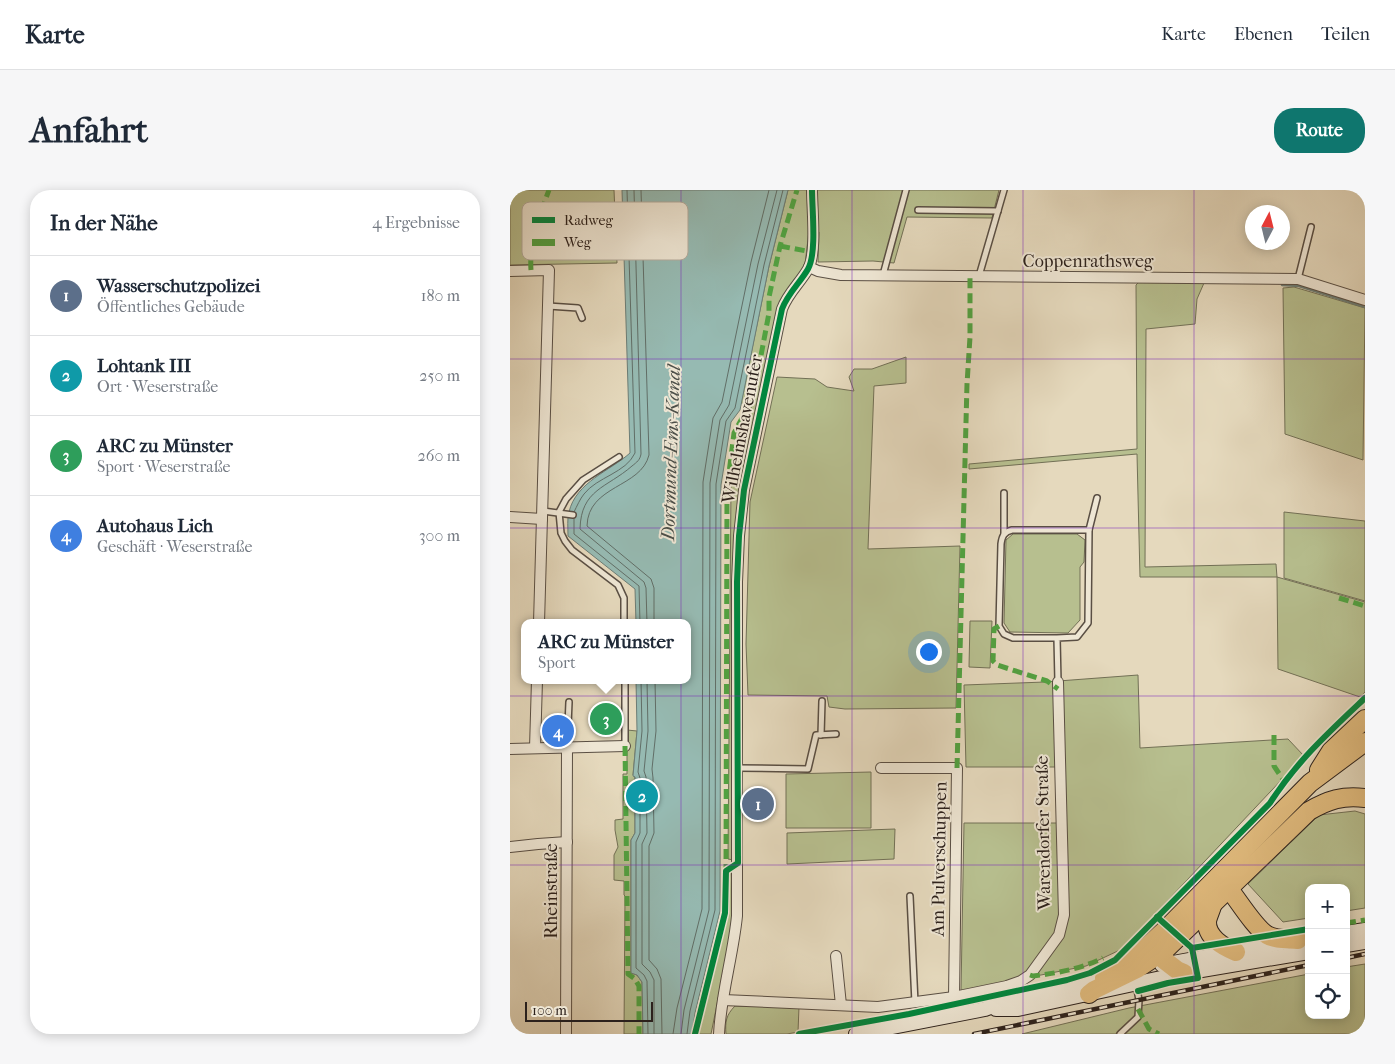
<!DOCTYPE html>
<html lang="de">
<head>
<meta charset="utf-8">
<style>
  body { margin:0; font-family:"IM FELL French Canon",serif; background:#f6f6f7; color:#1f2937 }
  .controls { position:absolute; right:15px; bottom:15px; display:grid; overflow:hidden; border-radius:10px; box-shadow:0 2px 12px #0003 }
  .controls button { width:45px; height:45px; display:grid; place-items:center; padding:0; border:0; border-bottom:1px solid #e0e1e3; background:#fff; color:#1f2937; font:25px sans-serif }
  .compass { position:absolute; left:735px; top:15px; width:45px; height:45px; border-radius:50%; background:#fff; box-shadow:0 2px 12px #0003; rotate:7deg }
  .scale { position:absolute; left:15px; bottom:12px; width:128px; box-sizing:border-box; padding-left:5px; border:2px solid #2c211c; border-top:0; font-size:14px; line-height:18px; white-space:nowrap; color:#2c211c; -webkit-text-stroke:4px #eee6d4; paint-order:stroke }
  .you { position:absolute; left:418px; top:461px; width:18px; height:18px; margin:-12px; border:4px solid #fff; border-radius:50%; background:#1a73e8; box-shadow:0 0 0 8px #1a73e833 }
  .badge { display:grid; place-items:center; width:32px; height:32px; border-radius:50%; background:#0f766e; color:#fff; font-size:16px; font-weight:700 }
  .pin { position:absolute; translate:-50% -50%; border:2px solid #fff; box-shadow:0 1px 5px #0006 }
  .popup { position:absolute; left:11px; top:429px; width:170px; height:65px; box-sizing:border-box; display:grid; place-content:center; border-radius:10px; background:#fff; filter:drop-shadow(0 1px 4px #0005); font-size:16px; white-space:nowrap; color:#747a83 }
  .popup b { font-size:19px; color:#1f2937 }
  .popup::after { content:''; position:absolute; left:50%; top:100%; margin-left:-10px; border:10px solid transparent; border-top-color:#fff }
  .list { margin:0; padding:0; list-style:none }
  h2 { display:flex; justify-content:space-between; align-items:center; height:65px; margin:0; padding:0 20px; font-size:21px }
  h2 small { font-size:16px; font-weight:400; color:#747a83 }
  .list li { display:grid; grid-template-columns:32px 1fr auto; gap:15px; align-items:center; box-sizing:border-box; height:80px; padding:0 20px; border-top:1px solid #e0e1e3 }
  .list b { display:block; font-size:19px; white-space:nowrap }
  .list p { margin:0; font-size:16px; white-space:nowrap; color:#747a83 }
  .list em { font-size:16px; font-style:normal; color:#747a83 }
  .icon { flex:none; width:28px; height:28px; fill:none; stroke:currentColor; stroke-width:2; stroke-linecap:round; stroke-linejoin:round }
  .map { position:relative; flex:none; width:855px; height:844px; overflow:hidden; border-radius:20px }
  header { display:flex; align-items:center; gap:30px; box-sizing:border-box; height:70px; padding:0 25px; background:#fff; border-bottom:1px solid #e0e1e3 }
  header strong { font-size:24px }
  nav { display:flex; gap:28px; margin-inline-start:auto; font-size:18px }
  .intro { display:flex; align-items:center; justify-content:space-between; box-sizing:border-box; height:120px; padding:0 30px }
  h1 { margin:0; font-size:35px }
  .button { padding:12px 22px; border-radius:20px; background:#0f766e; color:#fff; font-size:18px; font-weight:700 }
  main { display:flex; gap:30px; padding:0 30px }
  aside { flex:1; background:#fff; border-radius:20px; box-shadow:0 2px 12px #0003 }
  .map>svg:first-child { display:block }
  .green { fill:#b7bf8f; stroke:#727056 }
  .water { fill:#96bab2; stroke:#6c7d76 }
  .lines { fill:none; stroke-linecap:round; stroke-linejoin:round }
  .shore { stroke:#616e67; stroke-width:1 }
  .stream { stroke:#6c7d76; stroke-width:2.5 }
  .lane-casing { stroke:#5a4f44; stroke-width:8 }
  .street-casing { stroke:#5a4f44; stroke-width:12 }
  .secondary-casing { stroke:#2c211c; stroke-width:16 }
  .highway-casing { stroke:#2c211c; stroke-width:20 }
  .lane { stroke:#eee6d4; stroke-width:5 }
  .street { stroke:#eee6d4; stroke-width:10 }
  .secondary { stroke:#eee6d4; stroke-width:14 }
  .highway { stroke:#e2bc7e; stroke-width:18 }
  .rail-casing { stroke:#2c211c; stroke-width:4.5 }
  .rail { stroke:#eee6d4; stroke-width:2.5; stroke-dasharray:8; stroke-linecap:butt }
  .quiet { stroke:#51a241; stroke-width:5; stroke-dasharray:10 5; stroke-linecap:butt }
  .cycleway-casing { stroke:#eee6d4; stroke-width:9 }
  .cycleway { stroke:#00873e; stroke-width:6 }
  .grid { fill:none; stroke:#7b2cbf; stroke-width:1; stroke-opacity:0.55 }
  .labels { text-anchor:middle; stroke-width:4; stroke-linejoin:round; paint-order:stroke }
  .street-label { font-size:18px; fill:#2c211c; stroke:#eee6d4 }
  .water-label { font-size:19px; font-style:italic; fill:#4c4f49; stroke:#eee6d4 }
  .key { fill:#eee6d4; stroke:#b4ab9d; stroke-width:1 }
  .key-label { font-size:14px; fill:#2c211c }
</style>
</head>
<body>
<header>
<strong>Karte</strong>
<nav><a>Karte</a><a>Ebenen</a><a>Teilen</a></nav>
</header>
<div class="intro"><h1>Anfahrt</h1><a class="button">Route</a></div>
<main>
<aside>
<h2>In der Nähe<small>4 Ergebnisse</small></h2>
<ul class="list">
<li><span class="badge" style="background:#5c6f8a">1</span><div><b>Wasserschutzpolizei</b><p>Öffentliches Gebäude</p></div><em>180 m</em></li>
<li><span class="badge" style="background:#0f9aa8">2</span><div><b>Lohtank III</b><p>Ort · Weserstraße</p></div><em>250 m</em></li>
<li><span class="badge" style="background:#2e9e5b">3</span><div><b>ARC zu Münster</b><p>Sport · Weserstraße</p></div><em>260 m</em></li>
<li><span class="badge" style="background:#3f7fe0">4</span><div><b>Autohaus Lich</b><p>Geschäft · Weserstraße</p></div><em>300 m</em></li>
</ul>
</aside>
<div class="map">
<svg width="855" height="844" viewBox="0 0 855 844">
  <rect width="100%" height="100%" fill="#e5d9bd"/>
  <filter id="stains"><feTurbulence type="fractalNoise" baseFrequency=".004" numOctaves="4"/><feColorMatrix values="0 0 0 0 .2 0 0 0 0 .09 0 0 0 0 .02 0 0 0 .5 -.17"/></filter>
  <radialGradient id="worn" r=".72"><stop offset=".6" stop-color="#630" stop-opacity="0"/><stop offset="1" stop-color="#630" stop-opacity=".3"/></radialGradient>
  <!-- green -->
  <g class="green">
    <path d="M 0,0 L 104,0 L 107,73 L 0,75 Z"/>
    <path d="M 278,0 L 489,0 L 482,28 L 397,27 L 384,73 L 363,71 L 308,72 L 309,42 L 299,40 L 295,75 L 276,101 L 268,117 L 231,297 L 223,670 L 218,669 L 221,296 L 228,242 L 242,216 L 231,213 L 259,76 Z"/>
    <path d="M 629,92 L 694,93 L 687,109 L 685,134 L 636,139 L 635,377 L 766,374 L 767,387 L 855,412 L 855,502 L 850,507 L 768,479 L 767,387 L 630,387 L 627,264 L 459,279 L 459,274 L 627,259 L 626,95 Z"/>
    <path d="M 784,97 L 855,118 L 853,270 L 775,244 L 773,98 Z"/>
    <path d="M 396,167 L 396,193 L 364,196 L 358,359 L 450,356 L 446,518 L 335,519 L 319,517 L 317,506 L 238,505 L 236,454 L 240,312 L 267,187 L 305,189 L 317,197 L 344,201 L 339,187 L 344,179 L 362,179 Z"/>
    <path d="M 774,322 L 855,331 L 855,411 L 774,388 Z"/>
    <path d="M 503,344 L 567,344 L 575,350 L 574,372 L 570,377 L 570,430 L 558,443 L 500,442 L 494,433 L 496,350 Z"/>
    <path d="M 460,431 L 482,431 L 480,478 L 459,477 Z"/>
    <path d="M 628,485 L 630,558 L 778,549 L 794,566 L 612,759 L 576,776 L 451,801 L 454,633 L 547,633 L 546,577 L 456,577 L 454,495 L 535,492 Z"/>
    <path d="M 117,540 L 127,541 L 123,585 L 125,587 L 125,643 L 121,650 L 121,783 L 127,785 L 132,792 L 133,844 L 114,844 L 115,706 L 114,705 L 114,691 L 104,690 L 104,665 L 108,657 L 105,640 L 105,630 L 113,629 L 113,584 L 117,584 Z"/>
    <path d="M 361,582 L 361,638 L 276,638 L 276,584 Z"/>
    <path d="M 845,621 L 855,624 L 855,718 L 836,721 L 836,698 L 799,698 L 799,728 L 773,732 L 738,694 L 809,625 Z"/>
    <path d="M 385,639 L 384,669 L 277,674 L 277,643 Z"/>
    <path d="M 220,682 L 223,682 L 225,726 L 201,844 L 188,844 L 217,722 Z"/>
    <path d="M 855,774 L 855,844 L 512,844 L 619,818 L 799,784 L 799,825 L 836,825 L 836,777 Z"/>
    <path d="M 225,816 L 289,817 L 288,842 L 277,844 L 216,844 C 215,832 216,825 225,816 Z"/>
  </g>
  <!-- water -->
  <path class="water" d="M 112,0 L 278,0 L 259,76 L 230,220 L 221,232 L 211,295 L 210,721 L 185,823 L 182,844 L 133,844 L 132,792 L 127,785 L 121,783 L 121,650 L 125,643 L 125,587 L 123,586 L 127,541 L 126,490 L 177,490 L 177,433 L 126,433 L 125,399 L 58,346 C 58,338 57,329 59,322 C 66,292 100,281 120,263 Z"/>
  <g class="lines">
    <!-- shore -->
    <g class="shore">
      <path d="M 124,0 L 131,264 C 130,270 127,272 122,276 C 97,298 71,299 70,339 L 134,392 L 136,398 L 137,433"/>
      <path d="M 131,0 L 139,265 C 131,298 78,295 77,336 L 141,389 L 144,398 L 144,433"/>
      <path d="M 64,322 C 67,316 70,309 74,304 C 87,287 116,283 125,263 L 117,0"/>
      <path d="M 64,329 L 64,344 L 129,396 L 130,433"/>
      <path d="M 131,490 L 132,541 L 128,582 L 130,588 L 130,643 L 126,652 L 126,778 L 134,785 L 137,791 L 138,844"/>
      <path d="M 137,490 L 138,541 L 134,581 L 136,587 L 137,643 L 132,654 L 132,774 L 140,782 L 144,790 L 144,844"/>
      <path d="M 145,490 L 146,541 L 142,579 L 143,588 L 144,643 L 139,656 L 139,770 L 147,779 L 151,789 L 152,844"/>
      <path d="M 163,844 L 167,818 L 192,719 L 193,292 L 203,228 L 212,212 L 241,72 L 259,0"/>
      <path d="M 171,844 L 174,820 L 199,720 L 200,293 L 210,230 L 219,215 L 248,74 L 267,0"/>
      <path d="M 177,844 L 180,821 L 205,720 L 206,294 L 216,231 L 225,218 L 254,75 L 273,0"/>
    </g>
    <!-- stream -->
    <path class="stream" d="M 772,95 L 789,96 L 855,117"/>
    <!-- lane casing -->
    <g class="lane-casing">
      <g id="lane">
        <path d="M 408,20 L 488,21"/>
        <path d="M 373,85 L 396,0"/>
        <path d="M 469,86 L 494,0"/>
        <path d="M 788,89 L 801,37"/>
        <path d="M 38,116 L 68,118 L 72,128"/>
        <path d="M 109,267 L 73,290 L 56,309 L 49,322 L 51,343 L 55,351 L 62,360 L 108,395 L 114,408 L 114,433"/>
        <path d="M 33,321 L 63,325"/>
        <path d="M 579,340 L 587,308"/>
        <path d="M 494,344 L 494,303"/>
        <path d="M 547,448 L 503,448 L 494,444 L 489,436 L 491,354 C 492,346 494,342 502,340 L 579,340 L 578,433 L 567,447 L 547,448 L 548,492"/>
        <path d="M 115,490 L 115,556"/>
        <path d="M 311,545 L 312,511"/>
        <path d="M 57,558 L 59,512"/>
        <path d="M 228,578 L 298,579 L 306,545 L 326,544"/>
        <path d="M 400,706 L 405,813"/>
        <path d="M 610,844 L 628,827 L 629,810 L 626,794"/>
      </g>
    </g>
    <!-- street casing -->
    <g class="street-casing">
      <g id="street">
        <path d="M 299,77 L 308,81 L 331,85 L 788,89 L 855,110"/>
        <path d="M 0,81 L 39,80 L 29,433"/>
        <path d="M 0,327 L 32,329"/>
        <path d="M 25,558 L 27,490"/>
        <path d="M 0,559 L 115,556"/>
        <path d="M 371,578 L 447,578 L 444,807"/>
        <path d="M 0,657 L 28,654 L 57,652"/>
        <path d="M 326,766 L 331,815"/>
        <path d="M 213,810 L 368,817 L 444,807 L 497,796 L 511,791 L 520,785 L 549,745 L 554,725 L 548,492"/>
        <path d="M 56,844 L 57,558"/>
        <path d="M 209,844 C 211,804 223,766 227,726 L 227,392 L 229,346 L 234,300 L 272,119 C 278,103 290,93 298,79 C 307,63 302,19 302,0"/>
      </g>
    </g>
    <!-- secondary casing -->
    <g class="secondary-casing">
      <g id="secondary">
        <path d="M 836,743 L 855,740"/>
        <path d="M 836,755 L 855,752"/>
        <path d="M 652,775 L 799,748"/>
        <path d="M 486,819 L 508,819 L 674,783 L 799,762"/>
        <path d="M 346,844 L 475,819 L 510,806 L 602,786"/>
      </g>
    </g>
    <!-- highway casing -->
    <g class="highway-casing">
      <g id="highway">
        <path d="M 809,580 L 821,561 L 855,529"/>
        <path d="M 709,697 L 719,699 C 728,710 745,738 757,745 C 765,750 779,749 788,750"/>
        <path d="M 702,716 C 701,720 698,726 697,731 C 696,747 713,757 726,762"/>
        <path d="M 654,752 L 654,770 L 667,780 L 674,783"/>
        <path d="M 594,788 L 630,763 L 654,741 L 800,593 L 855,552"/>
        <path d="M 579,804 L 584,800 L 627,779 L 654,761 L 799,621 C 818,610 833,605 855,608"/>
      </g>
    </g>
    <!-- lane -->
    <use href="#lane" class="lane"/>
    <!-- street -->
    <use href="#street" class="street"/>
    <!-- secondary -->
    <use href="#secondary" class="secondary"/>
    <!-- highway -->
    <use href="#highway" class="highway"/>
    <!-- rail casing -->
    <g class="rail-casing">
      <g id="rail">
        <path d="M 836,768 L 855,764"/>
        <path d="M 464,844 L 799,775"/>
      </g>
    </g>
    <!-- rail -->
    <use href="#rail" class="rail"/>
    <!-- quiet -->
    <g class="quiet">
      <path d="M 270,56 L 302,62"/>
      <path d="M 21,80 C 19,54 30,24 39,0"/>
      <path d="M 829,408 L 855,416"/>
      <path d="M 489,436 L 484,439 L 483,471 L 487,475 L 537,491 L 548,499"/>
      <path d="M 764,545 L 764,576 L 774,591 L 771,595"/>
      <path d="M 115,556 L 118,784 L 125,789 L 129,796 L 129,844"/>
      <path d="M 447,578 L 457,194 L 460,147 L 460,87"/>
      <path d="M 216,684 L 217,299 L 224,243 L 243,208 L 259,123 L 259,107 L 270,56 L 287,0"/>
      <path d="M 836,733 L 855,730"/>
      <path d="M 520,785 L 523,786 C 548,783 570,779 593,768"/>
      <path d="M 628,819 L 639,839 L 649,844"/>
    </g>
    <!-- cycleway casing -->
    <g class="cycleway-casing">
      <g id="cycleway">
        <path d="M 682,758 L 799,739"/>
        <path d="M 628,801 L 658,793 L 688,788 L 682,758 L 647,727"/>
        <path d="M 185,844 L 215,723 L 216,681 L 228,673 L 227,392 L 229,346 L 234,300 L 272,119 C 278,103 290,93 298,79 C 307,63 302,19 302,0"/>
        <path d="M 289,844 L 399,824 L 557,790 L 580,783 L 605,770 L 760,613 C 787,571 819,542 855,508"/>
      </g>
    </g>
    <!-- cycleway -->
    <use href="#cycleway" class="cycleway"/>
  </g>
  <!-- grid -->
  <path class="grid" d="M 171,0 L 171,844M 342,0 L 342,844M 513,0 L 513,844M 684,0 L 684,844M 0,169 L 855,169M 0,338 L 855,338M 0,506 L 855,506M 0,675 L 855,675"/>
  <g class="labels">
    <!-- street labels -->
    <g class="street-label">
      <text x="578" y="77">Coppenrathsweg</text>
      <text transform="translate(232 239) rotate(-79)" y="6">Wilhelmshavenufer</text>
      <text transform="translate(533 643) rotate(-91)" y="6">Warendorfer Straße</text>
      <text transform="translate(429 669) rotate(-89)" y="6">Am Pulverschuppen</text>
      <text transform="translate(41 701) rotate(-90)" y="6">Rheinstraße</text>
    </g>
    <!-- water labels -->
    <g class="water-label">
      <text transform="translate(160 263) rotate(-88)" y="7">Dortmund-Ems-Kanal</text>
    </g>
  </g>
  <!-- legend -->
  <rect x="12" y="12" width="166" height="58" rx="8" class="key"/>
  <rect x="22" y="27" width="23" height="6" fill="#00873e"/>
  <rect x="22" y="49" width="23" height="7" fill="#51a241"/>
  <g class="key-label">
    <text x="54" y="35">Radweg</text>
    <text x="54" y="57">Weg</text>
  </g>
  <rect width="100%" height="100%" filter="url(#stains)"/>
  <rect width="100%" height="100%" fill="url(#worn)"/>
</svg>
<div class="controls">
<button>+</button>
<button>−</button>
<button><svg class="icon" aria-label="locate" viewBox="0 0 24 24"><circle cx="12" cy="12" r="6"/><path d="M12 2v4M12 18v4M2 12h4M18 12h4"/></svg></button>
</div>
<svg class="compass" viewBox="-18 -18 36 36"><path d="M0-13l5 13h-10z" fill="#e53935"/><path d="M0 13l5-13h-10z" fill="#747a83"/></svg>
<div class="scale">100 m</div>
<div class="you"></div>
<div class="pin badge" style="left:248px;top:614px;background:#5c6f8a">1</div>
<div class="pin badge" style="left:132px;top:606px;background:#0f9aa8">2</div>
<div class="pin badge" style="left:96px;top:529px;background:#2e9e5b">3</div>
<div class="popup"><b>ARC zu Münster</b>Sport</div>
<div class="pin badge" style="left:48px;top:541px;background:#3f7fe0">4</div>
</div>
</main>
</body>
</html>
